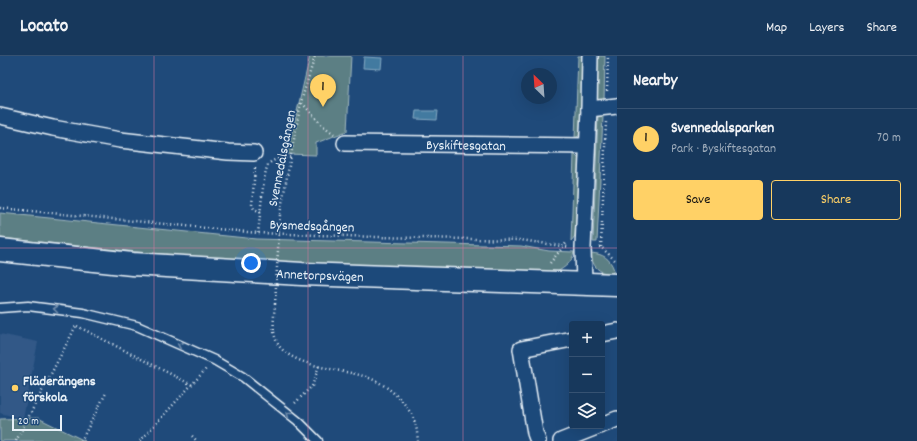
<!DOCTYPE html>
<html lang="en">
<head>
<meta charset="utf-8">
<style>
  body { margin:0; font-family:Dekko,sans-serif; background:#244365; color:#f1f3f6 }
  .controls { position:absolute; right:12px; bottom:12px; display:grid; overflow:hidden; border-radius:4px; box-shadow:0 4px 16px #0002 }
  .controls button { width:36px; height:36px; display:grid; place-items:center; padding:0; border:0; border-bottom:1px solid #365272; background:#17385c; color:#f1f3f6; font:20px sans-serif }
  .compass { position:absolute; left:521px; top:12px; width:36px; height:36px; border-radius:50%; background:#17385c; box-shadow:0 4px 16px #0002; rotate:335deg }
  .scale { position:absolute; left:12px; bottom:10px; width:50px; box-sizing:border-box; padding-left:4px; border:2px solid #e8f1f8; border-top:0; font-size:11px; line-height:14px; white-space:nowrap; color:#e8f1f8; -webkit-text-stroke:3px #1f4a7a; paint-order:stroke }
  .you { position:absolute; left:251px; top:207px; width:14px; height:14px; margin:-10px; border:3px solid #fff; border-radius:50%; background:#1a73e8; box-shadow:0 0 0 6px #1a73e833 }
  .badge { display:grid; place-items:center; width:26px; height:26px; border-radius:50%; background:#ffd166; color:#111; font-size:13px; font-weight:700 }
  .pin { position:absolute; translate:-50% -33px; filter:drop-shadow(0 1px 2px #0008) }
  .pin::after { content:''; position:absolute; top:21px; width:14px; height:12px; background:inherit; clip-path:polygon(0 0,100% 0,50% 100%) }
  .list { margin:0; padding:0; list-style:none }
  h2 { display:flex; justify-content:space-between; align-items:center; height:52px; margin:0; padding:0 16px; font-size:17px }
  h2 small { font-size:13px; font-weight:400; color:#9eacbb }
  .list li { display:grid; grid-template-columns:26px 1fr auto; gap:12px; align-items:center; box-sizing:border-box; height:60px; padding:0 16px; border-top:1px solid #365272 }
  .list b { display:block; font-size:15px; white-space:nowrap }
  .list p { margin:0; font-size:13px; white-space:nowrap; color:#9eacbb }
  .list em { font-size:13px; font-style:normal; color:#9eacbb }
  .actions { display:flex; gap:8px; padding:12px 16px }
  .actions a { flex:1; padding:9px 0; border:1px solid #ffd166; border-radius:4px; text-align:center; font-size:14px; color:#ffd166 }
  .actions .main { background:#ffd166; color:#111 }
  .icon { flex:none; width:22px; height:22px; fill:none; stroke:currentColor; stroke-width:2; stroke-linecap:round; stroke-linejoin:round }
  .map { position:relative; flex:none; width:617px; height:385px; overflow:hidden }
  header { display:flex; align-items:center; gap:24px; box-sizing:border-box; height:56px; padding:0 20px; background:#17385c; border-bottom:1px solid #365272 }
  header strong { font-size:19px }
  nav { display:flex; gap:22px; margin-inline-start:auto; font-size:14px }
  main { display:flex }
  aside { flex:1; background:#17385c }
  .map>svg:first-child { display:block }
  .built { fill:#315887 }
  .green { fill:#5c7f84; stroke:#a2b8be }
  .water { fill:#437aa0; stroke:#85aac3 }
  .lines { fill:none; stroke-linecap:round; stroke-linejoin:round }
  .service-casing { stroke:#e8f1f8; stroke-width:11 }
  .minor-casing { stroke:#e8f1f8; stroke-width:18 }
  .secondary-casing { stroke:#e8f1f8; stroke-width:25 }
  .path { stroke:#e8f1f8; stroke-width:2.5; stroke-dasharray:1 3; stroke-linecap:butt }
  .service { stroke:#1f4a7a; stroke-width:8 }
  .minor { stroke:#1f4a7a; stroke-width:15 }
  .secondary { stroke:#1f4a7a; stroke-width:22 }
  .path-bridge { stroke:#e8f1f8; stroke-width:2.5; stroke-dasharray:1 3; stroke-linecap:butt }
  .oneway { stroke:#6f8dac }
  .grid { fill:none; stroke:#d37aa2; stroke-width:1; stroke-opacity:0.55 }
  .poi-dot { fill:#ffd166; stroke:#1f4a7a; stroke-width:1.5 }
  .labels { text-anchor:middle; stroke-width:3; stroke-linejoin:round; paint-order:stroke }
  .street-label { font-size:14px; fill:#e8f1f8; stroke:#1f4a7a }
  .poi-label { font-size:14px; font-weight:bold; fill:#e8f1f8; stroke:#1f4a7a; text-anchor:start }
</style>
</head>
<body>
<header>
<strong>Locato</strong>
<nav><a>Map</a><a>Layers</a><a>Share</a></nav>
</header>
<main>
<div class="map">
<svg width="617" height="385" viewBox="0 0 617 385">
  <rect width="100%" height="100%" fill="#1f4a7a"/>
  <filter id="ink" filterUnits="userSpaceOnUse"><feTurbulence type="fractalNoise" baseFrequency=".025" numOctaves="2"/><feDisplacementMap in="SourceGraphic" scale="8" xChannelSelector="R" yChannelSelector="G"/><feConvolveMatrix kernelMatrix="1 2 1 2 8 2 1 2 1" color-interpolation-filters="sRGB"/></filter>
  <g filter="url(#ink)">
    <!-- built -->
    <path class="built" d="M 0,278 L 38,286 L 23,363 L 0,357 Z"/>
    <!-- green -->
    <g class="green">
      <path d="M 310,0 L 351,0 L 347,75 L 316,87 L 316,99 L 287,98 Z"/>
      <path d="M 578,0 L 582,0 L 582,78 L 575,82 Z"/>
      <path d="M 598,0 L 605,0 L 604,45 L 599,45 L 597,42 Z"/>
      <path d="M 598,60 L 603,60 L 597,186 L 593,186 Z"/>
      <path d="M 574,98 L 579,103 L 575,180 L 571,185 Z"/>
      <path d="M 0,157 L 256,183 L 521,190 L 549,195 L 574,196 C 572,207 565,211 557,216 L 296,209 L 138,196 L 0,182 Z"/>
      <path d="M 591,197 C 603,198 610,202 614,214 L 612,218 C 598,217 592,210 591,197 Z"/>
      <path d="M 38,362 L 85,385 L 0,385 L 0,363 Z"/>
    </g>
    <!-- water -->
    <g class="water">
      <path d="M 364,1 L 382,2 L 381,13 L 363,12 Z"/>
      <path d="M 416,55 L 438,55 L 437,64 L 415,63 Z"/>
    </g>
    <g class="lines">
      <!-- service casing -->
      <g class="service-casing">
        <path id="service" d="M 0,252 L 28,250 L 83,257 L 137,270 L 214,304 L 243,321 L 298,365 L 318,385"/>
      </g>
      <!-- minor casing -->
      <g class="minor-casing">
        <g id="minor">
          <path d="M 589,53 L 617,50"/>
          <path d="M 0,60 L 53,72 L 120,84 L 228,96 L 254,97"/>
          <path id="s1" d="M 345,87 L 587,90"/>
          <path d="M 584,228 L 583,192 L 589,53 L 590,0"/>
          <path d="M 602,278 L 617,275"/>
          <path d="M 602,369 L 617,363"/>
          <path d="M 538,385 L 535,377 L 521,293 L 572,283"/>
          <path d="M 561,385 L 599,370"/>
        </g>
      </g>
      <!-- secondary casing -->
      <g class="secondary-casing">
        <g id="secondary">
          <path id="s2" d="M 0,194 L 132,208 L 302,218 L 617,229"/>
        </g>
      </g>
      <!-- path -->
      <g class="path">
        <path d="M 607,35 L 608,0"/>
        <path d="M 302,47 L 322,69 L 334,78"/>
        <path d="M 255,112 L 252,149 L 254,153 L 261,156"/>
        <path d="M 0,152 L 258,177 L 376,181 L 521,184 L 568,191"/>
        <path d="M 280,158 L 301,46 L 315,0"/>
        <path d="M 258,177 C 260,164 263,117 268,109 C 273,102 284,102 291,101"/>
        <path d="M 599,191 L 601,191 L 617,206"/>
        <path d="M 601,191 L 606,66"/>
        <path d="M 550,207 L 567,186"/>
        <path d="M 275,248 C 274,259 272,273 276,284 C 285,310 340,313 363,320 C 383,325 406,344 414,364 C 417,370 417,378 418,385"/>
        <path d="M 77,270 L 192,329"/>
        <path d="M 295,347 L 312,330 L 319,310"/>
        <path d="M 192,380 L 197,385"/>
        <path d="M 16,385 L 77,268"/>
        <path d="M 81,385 L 106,337"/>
        <path d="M 140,385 L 206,313"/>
      </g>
      <!-- service -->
      <use href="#service" class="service"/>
      <!-- minor -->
      <use href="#minor" class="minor"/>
      <!-- secondary -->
      <use href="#secondary" class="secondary"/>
      <!-- path-bridge -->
      <path class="path-bridge" d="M 275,248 L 280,158"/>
    </g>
    <!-- one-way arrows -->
    <defs><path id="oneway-chevron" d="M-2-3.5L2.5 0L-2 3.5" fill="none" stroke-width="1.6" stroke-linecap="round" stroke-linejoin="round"/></defs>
    <g class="oneway">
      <use href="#oneway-chevron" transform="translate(56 253) rotate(-173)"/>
      <use href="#oneway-chevron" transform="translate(180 289) rotate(-156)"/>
      <use href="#oneway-chevron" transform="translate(289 358) rotate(-142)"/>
    </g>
  </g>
  <!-- grid -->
  <path class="grid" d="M 154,0 L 154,385M 308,0 L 308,385M 463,0 L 463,385M 0,192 L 617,192"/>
  <!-- markers -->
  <circle class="poi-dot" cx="15" cy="332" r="4"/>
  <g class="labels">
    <!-- street labels -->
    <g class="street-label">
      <text dy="5" stroke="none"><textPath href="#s1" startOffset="121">Byskiftesgatan</textPath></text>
      <text transform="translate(281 102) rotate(-79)" y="5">Svennedalsgången</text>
      <text transform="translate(312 169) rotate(2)" y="5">Bysmedsgången</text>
      <text dy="5" stroke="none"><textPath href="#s2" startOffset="321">Annetorpsvägen</textPath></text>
    </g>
    <!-- poi labels -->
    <g class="poi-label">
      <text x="23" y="329">Fläderängens<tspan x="23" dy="16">förskola</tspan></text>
    </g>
  </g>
</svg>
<div class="controls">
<button>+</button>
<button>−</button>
<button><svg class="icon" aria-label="layers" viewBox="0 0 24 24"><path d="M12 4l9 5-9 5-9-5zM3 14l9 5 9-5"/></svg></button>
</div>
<svg class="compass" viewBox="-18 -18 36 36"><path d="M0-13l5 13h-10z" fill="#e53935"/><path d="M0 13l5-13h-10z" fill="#9eacbb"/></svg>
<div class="scale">20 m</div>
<div class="you"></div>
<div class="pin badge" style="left:323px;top:51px">1</div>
</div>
<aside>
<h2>Nearby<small></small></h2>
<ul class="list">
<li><span class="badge">1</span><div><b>Svennedalsparken</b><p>Park · Byskiftesgatan</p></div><em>70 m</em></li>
</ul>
<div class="actions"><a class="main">Save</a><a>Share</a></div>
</aside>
</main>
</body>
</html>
